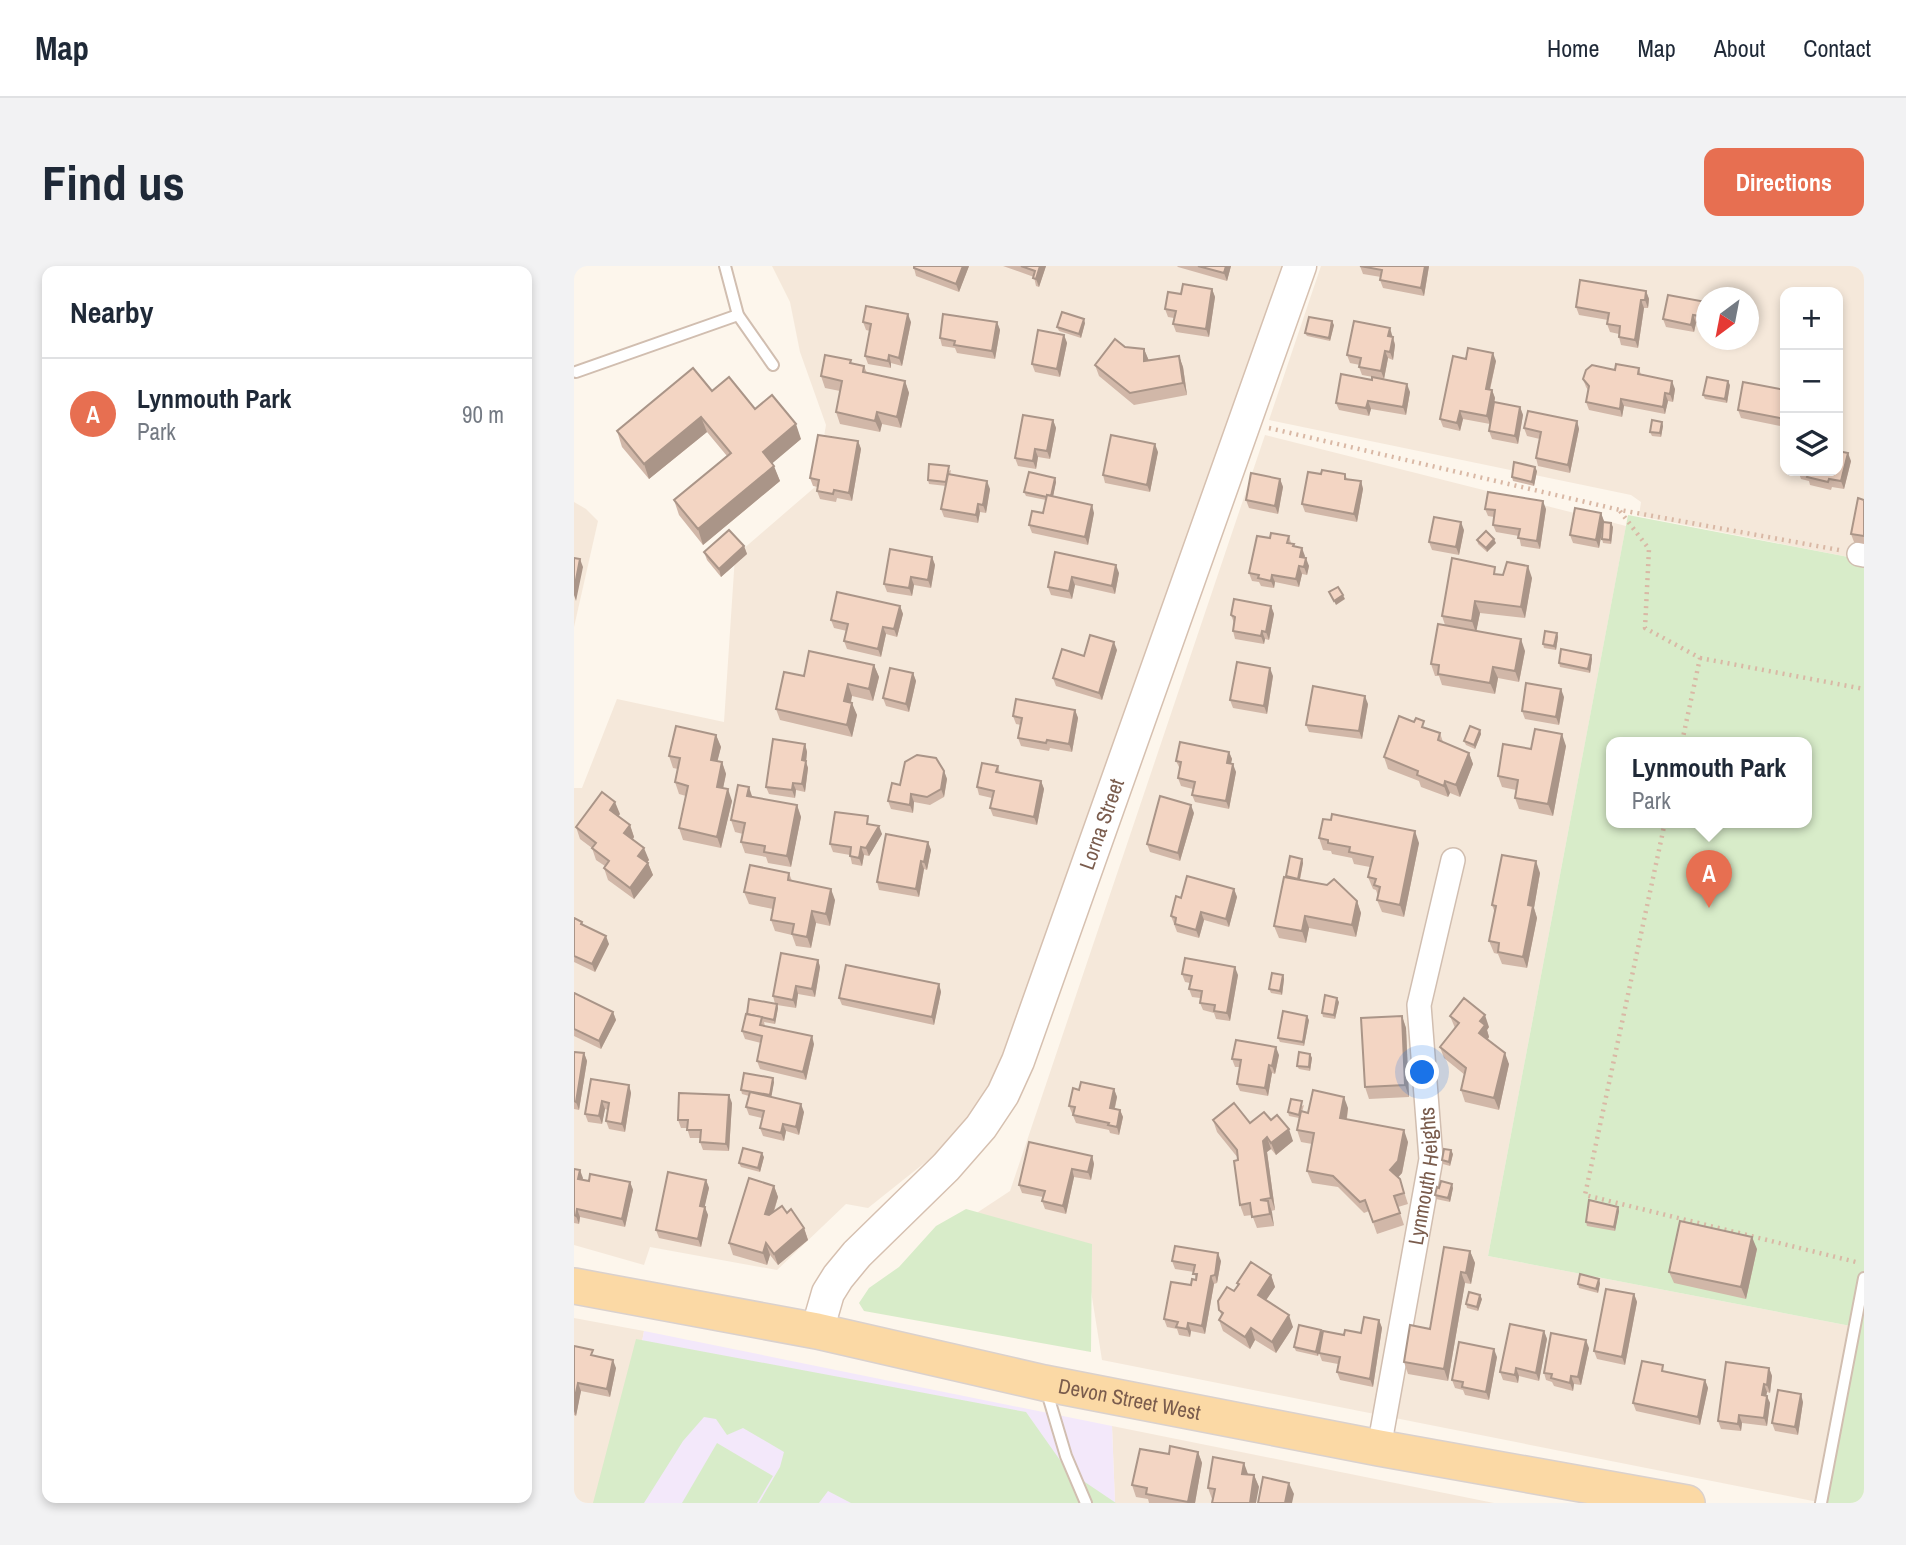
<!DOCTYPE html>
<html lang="en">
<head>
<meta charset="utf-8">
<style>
  body { margin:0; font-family:"Archivo Narrow",sans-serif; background:#f2f2f3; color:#1f2937 }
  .controls { position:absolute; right:21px; top:21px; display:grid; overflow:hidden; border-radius:14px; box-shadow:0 4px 10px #0003 }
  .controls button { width:63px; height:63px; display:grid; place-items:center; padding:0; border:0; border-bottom:2px solid #e0e1e3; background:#fff; color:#1f2937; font:35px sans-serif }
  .compass { position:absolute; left:1122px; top:21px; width:63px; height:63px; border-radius:50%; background:#fff; box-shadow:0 4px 10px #0003; rotate:212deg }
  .you { position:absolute; left:849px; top:807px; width:24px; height:24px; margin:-18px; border:5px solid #fff; border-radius:50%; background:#1a73e8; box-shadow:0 0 0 10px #1a73e833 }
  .badge { display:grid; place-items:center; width:46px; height:46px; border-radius:50%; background:#e76f51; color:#fff; font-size:23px; font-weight:700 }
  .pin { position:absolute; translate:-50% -58px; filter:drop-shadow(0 2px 4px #0008) }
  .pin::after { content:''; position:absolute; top:37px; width:24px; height:21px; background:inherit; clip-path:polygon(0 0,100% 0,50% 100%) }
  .popup { position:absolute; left:1032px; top:471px; width:206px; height:91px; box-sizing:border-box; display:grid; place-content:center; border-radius:14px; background:#fff; filter:drop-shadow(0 2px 5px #0005); font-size:23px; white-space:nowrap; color:#747a83 }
  .popup b { font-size:26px; color:#1f2937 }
  .popup::after { content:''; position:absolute; left:50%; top:100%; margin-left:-14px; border:14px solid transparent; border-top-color:#fff }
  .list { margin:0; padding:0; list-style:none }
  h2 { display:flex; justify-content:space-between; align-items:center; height:91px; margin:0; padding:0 28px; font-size:30px }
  h2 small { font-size:23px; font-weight:400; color:#747a83 }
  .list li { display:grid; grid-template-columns:46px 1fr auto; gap:21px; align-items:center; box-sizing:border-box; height:112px; padding:0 28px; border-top:2px solid #e0e1e3 }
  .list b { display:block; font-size:26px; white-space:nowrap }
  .list p { margin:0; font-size:23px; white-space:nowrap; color:#747a83 }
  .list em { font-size:23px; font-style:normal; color:#747a83 }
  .icon { flex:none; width:38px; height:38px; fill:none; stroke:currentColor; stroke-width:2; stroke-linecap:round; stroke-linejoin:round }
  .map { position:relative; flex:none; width:1290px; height:1237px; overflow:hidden; border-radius:14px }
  header { display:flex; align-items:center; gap:42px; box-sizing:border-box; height:98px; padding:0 35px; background:#fff; border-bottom:2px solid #e0e1e3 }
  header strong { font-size:33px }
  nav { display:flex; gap:38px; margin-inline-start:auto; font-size:24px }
  .intro { display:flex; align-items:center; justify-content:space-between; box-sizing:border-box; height:168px; padding:0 42px }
  h1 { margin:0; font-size:49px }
  .button { padding:18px 32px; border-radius:14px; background:#e76f51; color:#fff; font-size:24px; font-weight:700 }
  main { display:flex; gap:42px; padding:0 42px }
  aside { flex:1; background:#fff; border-radius:14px; box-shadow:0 4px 10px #0003 }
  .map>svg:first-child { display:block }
  .residential { fill:#f5e8da; fill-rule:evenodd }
  .education { fill:#f3e8fa }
  .green { fill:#d8ecc9; fill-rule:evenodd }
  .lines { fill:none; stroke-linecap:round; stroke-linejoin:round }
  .lane-casing { stroke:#d1beb0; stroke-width:14 }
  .street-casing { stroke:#d1beb0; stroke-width:26 }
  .secondary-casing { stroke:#d6c0b0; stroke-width:35 }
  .primary-casing { stroke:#dad1cd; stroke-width:38 }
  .path { stroke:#d9b8a5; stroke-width:4.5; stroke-dasharray:2 5; stroke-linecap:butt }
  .lane { stroke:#fff; stroke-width:10 }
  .street { stroke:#fff; stroke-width:23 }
  .secondary { stroke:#fff; stroke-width:32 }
  .primary { stroke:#fbd9a5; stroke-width:35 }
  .wall { fill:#d1b7a8 }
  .shaded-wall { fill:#aa9588 }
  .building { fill:#f3d5c3; stroke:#aa9588; stroke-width:2 }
  .labels { text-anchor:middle; stroke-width:5; stroke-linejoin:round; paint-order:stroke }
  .street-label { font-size:21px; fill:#7a5c4d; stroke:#fffaf3 }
</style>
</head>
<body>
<header>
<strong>Map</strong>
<nav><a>Home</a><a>Map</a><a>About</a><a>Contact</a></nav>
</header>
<div class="intro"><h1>Find us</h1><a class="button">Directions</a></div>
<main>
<aside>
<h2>Nearby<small></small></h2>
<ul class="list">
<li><span class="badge">A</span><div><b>Lynmouth Park</b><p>Park</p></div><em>90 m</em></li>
</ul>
</aside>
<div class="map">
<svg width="1290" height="1237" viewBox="0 0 1290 1237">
  <rect width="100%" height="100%" fill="#fdf6ec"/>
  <!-- residential -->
  <g class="residential">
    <path d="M 198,0 L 710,0 L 417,844 L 294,942 L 272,938 L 203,1004 L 76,981 L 70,999 L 0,979 L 0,522 L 8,522 L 43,433 L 150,456 L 161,290 L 241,221 L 252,159 L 226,86 L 216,36 Z"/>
    <path d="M 747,0 L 1290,0 L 1290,294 L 1065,250 L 1067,236 L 1057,229 L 695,154 ZM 1211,26 L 1264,26 L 1264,205 L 1211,205 ZM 1132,32 L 1174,32 L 1174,74 L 1132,74 Z"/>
    <path d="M 691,169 L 1052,260 L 914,990 L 1282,1061 L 1249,1237 L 528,1094 L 517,1025 L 392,954 L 436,925 Z"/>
    <path d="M 0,236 L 12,243 L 24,255 L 0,361 Z"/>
    <path d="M 0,1052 L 70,1065 L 38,1237 L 0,1237 Z"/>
    <path d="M 538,1160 L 920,1237 L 541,1237 Z"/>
  </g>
  <!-- education -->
  <path class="education" d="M 70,1065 L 538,1160 L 541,1237 L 38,1237 Z"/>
  <!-- green -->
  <g class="green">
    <path d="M 1054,249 L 1290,294 L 1290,1237 L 1249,1237 L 1282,1061 L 914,990 ZM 1037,476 L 1233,476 L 1233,556 L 1037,556 Z"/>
    <path d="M 392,943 L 518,978 L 517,1086 L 290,1045 L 285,1037 L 295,1022 L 325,1001 L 362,960 Z"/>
    <path d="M 62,1073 L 452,1146 L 493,1204 L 542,1237 L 277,1237 L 254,1225 L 245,1237 L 185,1237 L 206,1201 L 210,1186 L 169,1162 L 153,1169 L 142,1153 L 130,1151 L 109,1175 L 70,1237 L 19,1237 Z"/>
    <path d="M 143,1177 L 199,1210 L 183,1237 L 108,1237 Z"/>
  </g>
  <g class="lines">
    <!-- lane casing -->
    <g class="lane-casing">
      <g id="lane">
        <path d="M 151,0 L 164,49 L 199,99"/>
        <path d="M 2,106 L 164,49"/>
        <path d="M 472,1123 L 492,1190 L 512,1237"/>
        <path d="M 1247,1237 L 1290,1012"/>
      </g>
    </g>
    <!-- street casing -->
    <g class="street-casing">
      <g id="street">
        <path d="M 1285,288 L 1290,289"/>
        <path id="s1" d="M 805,1182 L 857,893 L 845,739 L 879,594"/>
      </g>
    </g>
    <!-- secondary casing -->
    <g class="secondary-casing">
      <g id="secondary">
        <path id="s2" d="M 243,1065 L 254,1027 L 264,1011 L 283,988 L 372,901 L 407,861 L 429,828 L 444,795 L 726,0"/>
      </g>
    </g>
    <!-- primary casing -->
    <g class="primary-casing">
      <g id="primary">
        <path id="s3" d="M 0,1020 L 243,1065 L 470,1117 L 805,1182 L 1113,1237"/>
      </g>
    </g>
    <!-- path -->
    <g class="path">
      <path d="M 695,162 L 1046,244 L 1265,284"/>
      <path d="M 1046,245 L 1075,283 L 1071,362 L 1126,392 L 1108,476"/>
      <path d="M 1126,392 L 1290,423"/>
      <path d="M 1091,556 L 1011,929 L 1282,996"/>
    </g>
    <!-- lane -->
    <use href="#lane" class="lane"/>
    <!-- street -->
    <use href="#street" class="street"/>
    <!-- secondary -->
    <use href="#secondary" class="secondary"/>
    <!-- primary -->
    <use href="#primary" class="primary"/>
  </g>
  <!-- wall -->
  <g class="wall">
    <path d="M 395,0 L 385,26 L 342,10 L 340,2 Z"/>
    <path d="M 429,0 L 472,0 L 465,21 L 462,20 L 460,11 Z"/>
    <path d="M 603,0 L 657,0 L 653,15 L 604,1 Z"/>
    <path d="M 786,0 L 855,0 L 850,30 L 809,22 L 806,14 L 807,11 L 789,8 Z"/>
    <path d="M 638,23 L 641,31 L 635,71 L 602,66 L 599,58 L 600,52 L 594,51 L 591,43 L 607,28 Z"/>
    <path d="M 1072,25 L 1075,33 L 1074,42 L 1070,42 L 1064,82 L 1047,79 L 1045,71 L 1045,68 L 1036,66 L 1033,58 L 1034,54 L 1005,49 L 1002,41 Z"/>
    <path d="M 1132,36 L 1132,59 L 1122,57 L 1120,66 L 1092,61 L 1089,53 Z"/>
    <path d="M 289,56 L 337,56 L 328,100 L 317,97 L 317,102 L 294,98 L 291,90 L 296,65 L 292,64 Z"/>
    <path d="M 423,56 L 426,64 L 421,93 L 383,87 L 381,82 L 368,80 L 366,72 Z"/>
    <path d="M 511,57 L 507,72 L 485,65 L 483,61 Z"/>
    <path d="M 760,59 L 756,75 L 733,70 L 731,67 Z"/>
    <path d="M 490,69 L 493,77 L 486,111 L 461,106 L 458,98 Z"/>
    <path d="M 819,70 L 821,79 L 819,94 L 814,92 L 810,113 L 836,126 L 832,149 L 797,143 L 795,150 L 765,144 L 762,137 L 798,114 L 799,111 L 788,109 L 785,101 L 786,99 L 776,97 L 773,89 Z"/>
    <path d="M 551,81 L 570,83 L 575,95 L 605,90 L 609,101 L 613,129 L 560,139 L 525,110 L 521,99 Z"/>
    <path d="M 892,93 L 922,95 L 916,124 L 918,124 L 921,132 L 916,158 L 889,153 L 886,165 L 869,161 L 866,153 Z"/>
    <path d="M 278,98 L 290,100 L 293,107 L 331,115 L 335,127 L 327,162 L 308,158 L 306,166 L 266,158 L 262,146 L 266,125 L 251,122 L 247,110 Z"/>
    <path d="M 1065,102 L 1067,109 L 1101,123 L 1099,136 L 1094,135 L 1091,148 L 1050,140 L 1048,151 L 1015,144 L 1012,136 L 1014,124 L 1012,121 L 1009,113 L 1041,104 Z"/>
    <path d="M 1156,119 L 1153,137 L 1131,133 L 1129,129 Z"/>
    <path d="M 1211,124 L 1211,161 L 1167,152 L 1164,144 Z"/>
    <path d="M 138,125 L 181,143 L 227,173 L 198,197 L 206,215 L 129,279 L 105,249 L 100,234 L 153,190 L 133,166 L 75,213 L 48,181 L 43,165 Z"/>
    <path d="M 946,141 L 949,149 L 944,178 L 918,173 L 915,165 Z"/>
    <path d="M 479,154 L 482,162 L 476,193 L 464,191 L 462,203 L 444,200 L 441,192 Z"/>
    <path d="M 1003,155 L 1005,163 L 996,207 L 964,200 L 962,192 L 966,173 L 953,170 L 950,162 Z"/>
    <path d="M 1089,160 L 1087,171 L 1078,170 L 1076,166 Z"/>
    <path d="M 284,175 L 287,183 L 278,235 L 263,232 L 262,236 L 246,233 L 243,225 L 244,221 L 239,220 L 236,212 Z"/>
    <path d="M 584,186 L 576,226 L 531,217 L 529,209 Z"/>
    <path d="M 1277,195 L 1270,223 L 1258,221 L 1257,224 L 1236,219 L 1235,215 L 1227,213 L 1224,205 Z"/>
    <path d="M 377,204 L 376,209 L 416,223 L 412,247 L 406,246 L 404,257 L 370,251 L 367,243 L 372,220 L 355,218 L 354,214 Z"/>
    <path d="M 963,205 L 960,220 L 939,215 L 938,211 Z"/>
    <path d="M 747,208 L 771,208 L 773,213 L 787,215 L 789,223 L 783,256 L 731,246 L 728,238 Z"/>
    <path d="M 481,212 L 482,216 L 479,230 L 520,247 L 514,279 L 458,267 L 455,259 L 469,247 L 472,234 L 452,230 L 450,226 Z"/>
    <path d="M 706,213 L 709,221 L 704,248 L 675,242 L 672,234 Z"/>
    <path d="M 1290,234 L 1290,278 L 1280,276 L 1277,268 Z"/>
    <path d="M 911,243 L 972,243 L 966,283 L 947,280 L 945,270 L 922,266 L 919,259 L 920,251 L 914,250 Z"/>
    <path d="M 1027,247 L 1030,256 L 1039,261 L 1037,278 L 1029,277 L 1028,273 L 1028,263 L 1025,282 L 999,277 L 996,269 Z"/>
    <path d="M 890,264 L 885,289 L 858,284 L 855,276 Z"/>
    <path d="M 715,270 L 717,277 L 720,278 L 721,280 L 728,282 L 730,292 L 735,300 L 733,309 L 728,308 L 725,321 L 701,316 L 700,322 L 687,320 L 685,316 L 678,315 L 675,307 L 696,272 Z"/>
    <path d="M 903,274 L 922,277 L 913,286 L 904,278 Z"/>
    <path d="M 170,280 L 173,288 L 147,311 L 133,294 L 130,286 Z"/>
    <path d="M 481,286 L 545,307 L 541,328 L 501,319 L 498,333 L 477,329 L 474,321 Z"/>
    <path d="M 358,291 L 361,299 L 357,322 L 340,319 L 338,330 L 313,326 L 310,318 Z"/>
    <path d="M 923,308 L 958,312 L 951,352 L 906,347 L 902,365 L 951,385 L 945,416 L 924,412 L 921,428 L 868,419 L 865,410 L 861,410 L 857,398 L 871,359 L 868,350 Z"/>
    <path d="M 326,340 L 329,348 L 323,371 L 312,368 L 307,391 L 273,383 L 270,375 L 273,365 L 260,362 L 257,354 Z"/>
    <path d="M 697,340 L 700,348 L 695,374 L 691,373 L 690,378 L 661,373 L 659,365 L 660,357 L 657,349 Z"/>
    <path d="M 983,367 L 984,371 L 982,384 L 970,382 L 969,378 Z"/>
    <path d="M 543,384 L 528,434 L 482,420 L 479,412 L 510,390 Z"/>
    <path d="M 1017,389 L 1018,393 L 1016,407 L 986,401 L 985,397 Z"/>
    <path d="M 300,399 L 305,411 L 299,435 L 278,430 L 277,437 L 283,449 L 278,471 L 206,454 L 202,443 L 230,410 Z"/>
    <path d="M 339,407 L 342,415 L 335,446 L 312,440 L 309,432 Z"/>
    <path d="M 699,410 L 693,448 L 659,442 L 656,434 Z"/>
    <path d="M 990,431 L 985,459 L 951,453 L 948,445 Z"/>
    <path d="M 794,438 L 788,473 L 735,466 L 732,459 Z"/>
    <path d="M 501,444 L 504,452 L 498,486 L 476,482 L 475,485 L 447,480 L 444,472 L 447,459 L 442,458 L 439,450 Z"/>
    <path d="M 853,462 L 866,467 L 869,476 L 895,487 L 899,498 L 886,531 L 876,527 L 874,531 L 847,521 L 845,515 L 814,503 L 810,491 Z"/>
    <path d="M 906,464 L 907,468 L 901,483 L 892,479 L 890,475 Z"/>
    <path d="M 142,469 L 147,481 L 143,495 L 148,496 L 152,508 L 149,522 L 158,535 L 147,582 L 109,574 L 105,562 L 112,530 L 105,528 L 101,516 L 104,503 L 99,502 L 95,490 Z"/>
    <path d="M 231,478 L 233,486 L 232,496 L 234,502 L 231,526 L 222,524 L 221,532 L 195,528 L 192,521 Z"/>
    <path d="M 992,480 L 979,550 L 945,543 L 941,532 L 942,524 L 928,521 L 924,510 L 957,483 Z"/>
    <path d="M 655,486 L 658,493 L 657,498 L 662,506 L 655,543 L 621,536 L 618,529 L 619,523 L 607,520 L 604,512 L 606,503 L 602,495 Z"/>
    <path d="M 424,500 L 426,507 L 467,515 L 470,523 L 463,559 L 419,550 L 416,542 L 418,532 L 405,529 L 403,521 Z"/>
    <path d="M 370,505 L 373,513 L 370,531 L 356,539 L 340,536 L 339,547 L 317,543 L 314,535 L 326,519 Z"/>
    <path d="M 178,531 L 223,539 L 227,551 L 217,601 L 194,597 L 192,591 L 171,587 L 167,576 L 169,568 L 161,566 L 157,554 Z"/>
    <path d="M 620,547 L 606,595 L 576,586 L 573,578 Z"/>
    <path d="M 46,548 L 44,550 L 56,559 L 60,571 L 59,573 L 75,594 L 73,596 L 74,597 L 79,609 L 60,633 L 34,614 L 30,602 L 31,600 L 22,594 L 18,582 L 6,573 L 2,561 Z"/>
    <path d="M 297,558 L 308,568 L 295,590 L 290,589 L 288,600 L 278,598 L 276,589 L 259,586 L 256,578 Z"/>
    <path d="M 745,572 L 845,577 L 830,651 L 808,646 L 803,634 L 804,630 L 802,624 L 799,623 L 794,611 L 796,601 L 780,598 L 778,592 L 758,588 L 757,585 L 749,584 Z"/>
    <path d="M 354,576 L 357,584 L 353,604 L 350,603 L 345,631 L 305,624 L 303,616 Z"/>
    <path d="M 728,593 L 729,597 L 726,614 L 783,635 L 787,647 L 782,671 L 735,662 L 732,677 L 705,672 L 700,660 L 712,611 Z"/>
    <path d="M 215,607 L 218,615 L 261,634 L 256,660 L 242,657 L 237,682 L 222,680 L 218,669 L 201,665 L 197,654 L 199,643 L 175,638 L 170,626 Z"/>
    <path d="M 966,607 L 960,642 L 963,652 L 953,702 L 928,698 L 924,688 L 920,687 L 915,675 L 921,647 L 918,639 Z"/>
    <path d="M 660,623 L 663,631 L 655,661 L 630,654 L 625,672 L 603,666 L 597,650 L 607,632 Z"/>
    <path d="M 0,652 L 8,656 L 9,659 L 35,678 L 21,706 L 0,696 Z"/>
    <path d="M 244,694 L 246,701 L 241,731 L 224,728 L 222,742 L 203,739 L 204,742 L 201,758 L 190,756 L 191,760 L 240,778 L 232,814 L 186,803 L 183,795 L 187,777 L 171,773 L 168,765 L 201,738 L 199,730 Z"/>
    <path d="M 608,708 L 664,709 L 656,755 L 642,753 L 640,747 L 629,744 L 626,737 L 626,732 L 618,731 L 615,723 L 616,717 L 611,716 Z"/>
    <path d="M 709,709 L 710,713 L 708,729 L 697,727 L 695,723 Z"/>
    <path d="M 365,718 L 367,726 L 360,759 L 268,739 L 265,732 Z"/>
    <path d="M 0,727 L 39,746 L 42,754 L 27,783 L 0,770 Z"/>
    <path d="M 765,736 L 761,753 L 749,751 L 748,747 Z"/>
    <path d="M 828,750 L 832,762 L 835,831 L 795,833 L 791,821 Z"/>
    <path d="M 876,750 L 915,761 L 913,764 L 915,771 L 914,773 L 935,798 L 925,844 L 891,836 L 887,824 L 891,809 L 870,792 L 866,781 L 881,762 Z"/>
    <path d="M 735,754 L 730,780 L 706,776 L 704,772 Z"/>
    <path d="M 0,786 L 10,787 L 13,795 L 5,844 L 0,843 Z"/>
    <path d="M 736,788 L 738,792 L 736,805 L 725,803 L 723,800 Z"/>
    <path d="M 705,789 L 701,808 L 698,807 L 694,830 L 666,825 L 663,818 L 666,801 L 661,801 L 658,793 Z"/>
    <path d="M 17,813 L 55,819 L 57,827 L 51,866 L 35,863 L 32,855 L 34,844 L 31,843 L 28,858 L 14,856 L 11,848 Z"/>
    <path d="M 200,816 L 197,831 L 230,846 L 225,869 L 212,865 L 210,875 L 189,870 L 186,862 L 188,852 L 175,849 L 172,841 L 175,830 L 168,828 L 167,824 Z"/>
    <path d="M 540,823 L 543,831 L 541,842 L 546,844 L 549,851 L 545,869 L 536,867 L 535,864 L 502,857 L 495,840 L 505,824 Z"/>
    <path d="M 158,837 L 155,885 L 129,884 L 126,876 L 126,872 L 116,872 L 113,862 L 107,862 L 104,854 Z"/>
    <path d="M 730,839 L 728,846 L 734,847 L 774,842 L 773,853 L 834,876 L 828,907 L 824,911 L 826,913 L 834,938 L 824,941 L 830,959 L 803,968 L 795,945 L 790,947 L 764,921 L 738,917 L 733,905 L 738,878 L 727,876 L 723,864 L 725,852 L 715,850 L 714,846 Z"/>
    <path d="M 639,854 L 676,857 L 697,854 L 719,875 L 702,889 L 697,883 L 693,886 L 701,944 L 697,945 L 700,960 L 683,962 L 678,949 L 670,950 L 666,939 L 664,892 L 643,866 Z"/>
    <path d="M 879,888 L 876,900 L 869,898 L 868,894 Z"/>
    <path d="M 518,890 L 520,898 L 517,914 L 500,911 L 492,948 L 471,943 L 468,935 L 469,931 L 448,927 L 445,919 Z"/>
    <path d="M 190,891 L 186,906 L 167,901 L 165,897 Z"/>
    <path d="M 0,903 L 6,904 L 8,914 L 15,915 L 56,916 L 59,924 L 51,961 L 6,951 L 5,958 L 0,957 Z"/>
    <path d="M 132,914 L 135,922 L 130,941 L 134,949 L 127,981 L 85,972 L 82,964 Z"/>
    <path d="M 200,920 L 204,931 L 200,946 L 213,947 L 230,962 L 234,974 L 204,999 L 196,989 L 193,999 L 159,989 L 155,977 Z"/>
    <path d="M 865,922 L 879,922 L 876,936 L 862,933 L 861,929 Z"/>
    <path d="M 1044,941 L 1045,945 L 1041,965 L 1013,960 L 1012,956 Z"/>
    <path d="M 1183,983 L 1172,1033 L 1100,1017 L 1095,1006 Z"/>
    <path d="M 896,985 L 901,997 L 897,1018 L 891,1017 L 874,1115 L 834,1108 L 830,1096 L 856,1063 Z"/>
    <path d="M 598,995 L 647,995 L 643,1017 L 640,1018 L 631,1068 L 617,1065 L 616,1071 L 605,1069 L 603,1063 L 593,1061 L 590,1053 L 622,1014 L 620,1006 L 601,1003 Z"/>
    <path d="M 697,1009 L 701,1021 L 692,1034 L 719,1061 L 702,1087 L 681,1074 L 676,1083 L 649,1065 L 645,1054 L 648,1050 L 645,1044 L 664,1020 L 663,1017 Z"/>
    <path d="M 1026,1017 L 1024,1027 L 1005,1022 L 1004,1018 Z"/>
    <path d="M 1060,1028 L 1063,1036 L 1051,1099 L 1023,1093 L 1020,1085 Z"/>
    <path d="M 908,1033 L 904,1045 L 893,1042 L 892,1038 Z"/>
    <path d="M 805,1054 L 808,1062 L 799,1121 L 766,1114 L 763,1106 L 764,1098 L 748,1095 L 745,1087 L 770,1069 L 787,1067 Z"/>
    <path d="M 747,1064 L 749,1068 L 744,1090 L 722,1085 L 720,1081 Z"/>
    <path d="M 970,1065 L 973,1073 L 965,1115 L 945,1110 L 944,1117 L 929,1114 L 926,1106 Z"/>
    <path d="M 0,1080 L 42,1102 L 36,1131 L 7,1125 L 2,1150 L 0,1149 Z"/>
    <path d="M 1015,1082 L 1007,1119 L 1000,1118 L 999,1125 L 980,1120 L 978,1116 L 972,1114 L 970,1107 Z"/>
    <path d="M 923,1091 L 915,1134 L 891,1129 L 889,1124 L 881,1122 L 878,1114 Z"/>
    <path d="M 1195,1102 L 1198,1110 L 1196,1127 L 1193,1126 L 1192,1129 L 1196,1137 L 1193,1160 L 1168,1157 L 1167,1165 L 1147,1163 L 1144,1155 Z"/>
    <path d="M 1092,1106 L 1131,1114 L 1134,1122 L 1126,1159 L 1062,1145 L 1059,1137 Z"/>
    <path d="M 1229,1136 L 1224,1169 L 1201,1165 L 1198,1157 Z"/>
    <path d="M 624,1186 L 628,1197 L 621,1237 L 575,1237 L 574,1233 L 562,1231 L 558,1219 L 595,1188 Z"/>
    <path d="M 674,1209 L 680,1209 L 685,1221 L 638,1233 L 634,1222 Z"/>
  </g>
  <!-- shaded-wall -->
  <g class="shaded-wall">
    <path d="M 389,0 L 395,0 L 385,26 L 382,18 Z"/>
    <path d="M 466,0 L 472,0 L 465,21 L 462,13 Z"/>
    <path d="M 652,0 L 657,0 L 653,15 L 650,7 Z"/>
    <path d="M 851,0 L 855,0 L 850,30 L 847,22 Z"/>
    <path d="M 638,23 L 641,31 L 635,71 L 632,63 Z"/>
    <path d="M 1072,25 L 1075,33 L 1074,42 L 1071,34 Z"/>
    <path d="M 1067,34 L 1070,42 L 1064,82 L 1061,74 Z"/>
    <path d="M 334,48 L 337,56 L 328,100 L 325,92 Z"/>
    <path d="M 1119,49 L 1122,57 L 1120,66 L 1117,59 Z"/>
    <path d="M 510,53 L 511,57 L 507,72 L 505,68 Z"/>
    <path d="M 758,55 L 760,59 L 756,75 L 755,72 Z"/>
    <path d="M 423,56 L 426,64 L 421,93 L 418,85 Z"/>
    <path d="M 816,62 L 821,79 L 819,94 L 816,86 L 814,70 Z"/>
    <path d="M 490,69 L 493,77 L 486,111 L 483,103 Z"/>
    <path d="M 570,83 L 575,95 L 570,95 Z"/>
    <path d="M 811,85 L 814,92 L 810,113 L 807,105 Z"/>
    <path d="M 919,87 L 922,95 L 914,131 L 912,123 Z"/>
    <path d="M 315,89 L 317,97 L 317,102 L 314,95 Z"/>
    <path d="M 605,90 L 609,101 L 613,129 L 609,117 Z"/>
    <path d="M 331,115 L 335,127 L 327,162 L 323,151 Z"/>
    <path d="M 1098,115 L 1101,123 L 1099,136 L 1096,128 Z"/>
    <path d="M 1154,115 L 1156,119 L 1153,137 L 1151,133 Z"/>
    <path d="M 833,118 L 836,126 L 832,149 L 829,141 Z"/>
    <path d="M 918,124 L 921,132 L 916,158 L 913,150 Z"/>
    <path d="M 1091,127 L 1094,135 L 1091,148 L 1089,141 Z"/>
    <path d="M 1047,133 L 1050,140 L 1048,151 L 1046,143 Z"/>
    <path d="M 794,135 L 797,143 L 795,150 L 792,142 Z"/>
    <path d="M 946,141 L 949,149 L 944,178 L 941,170 Z"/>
    <path d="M 886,145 L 889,153 L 886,165 L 883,157 Z"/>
    <path d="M 303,146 L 308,158 L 306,166 L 301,155 Z"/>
    <path d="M 127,151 L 133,166 L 75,213 L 70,198 Z"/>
    <path d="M 479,154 L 482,162 L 476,193 L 473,185 Z"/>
    <path d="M 1003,155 L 1005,163 L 996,207 L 994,199 Z"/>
    <path d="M 1088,156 L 1089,160 L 1087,171 L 1086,167 Z"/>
    <path d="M 222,158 L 227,173 L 194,201 L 189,186 Z"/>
    <path d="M 284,175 L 287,183 L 278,235 L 275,227 Z"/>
    <path d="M 581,178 L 584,186 L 576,226 L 573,219 Z"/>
    <path d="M 461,183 L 464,191 L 462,203 L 459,195 Z"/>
    <path d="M 1274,187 L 1277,195 L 1270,223 L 1267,215 Z"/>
    <path d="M 200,200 L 206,215 L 129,279 L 124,263 Z"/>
    <path d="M 961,201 L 963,205 L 960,220 L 958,216 Z"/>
    <path d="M 481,212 L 482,216 L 478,236 L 477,232 Z"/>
    <path d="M 706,213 L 709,221 L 704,248 L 701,240 Z"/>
    <path d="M 413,215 L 416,223 L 412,247 L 409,239 Z"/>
    <path d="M 787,215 L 789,223 L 783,256 L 780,248 Z"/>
    <path d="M 969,235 L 972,243 L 966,283 L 963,275 Z"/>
    <path d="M 404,238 L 406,246 L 404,257 L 402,249 Z"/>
    <path d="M 518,239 L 520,247 L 514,279 L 511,271 Z"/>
    <path d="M 1027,247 L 1030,255 L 1025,282 L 1022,274 Z"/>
    <path d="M 887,256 L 890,264 L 885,289 L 882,281 Z"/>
    <path d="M 1037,257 L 1039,261 L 1037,278 L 1036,274 Z"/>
    <path d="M 920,273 L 922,277 L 913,286 L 912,282 Z"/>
    <path d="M 170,280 L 173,288 L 147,311 L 145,303 Z"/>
    <path d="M 728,282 L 731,290 L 729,299 L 726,291 Z"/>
    <path d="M 358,291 L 361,299 L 357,322 L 354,314 Z"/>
    <path d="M 732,292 L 735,300 L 733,309 L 730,301 Z"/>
    <path d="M 6,293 L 9,301 L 2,335 L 0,329 L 0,324 Z"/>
    <path d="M 542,299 L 545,307 L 541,328 L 538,320 Z"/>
    <path d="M 725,300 L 728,308 L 725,321 L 722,313 Z"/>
    <path d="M 954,300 L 958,312 L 951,352 L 947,341 Z"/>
    <path d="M 698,309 L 701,316 L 700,322 L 697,315 Z"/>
    <path d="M 337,311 L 340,319 L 338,330 L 335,322 Z"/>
    <path d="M 498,311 L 501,319 L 498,333 L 495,325 Z"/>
    <path d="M 769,329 L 771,333 L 762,339 L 760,335 Z"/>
    <path d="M 901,335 L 906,347 L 902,367 L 898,355 Z"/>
    <path d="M 326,340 L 329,348 L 323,371 L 320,363 Z"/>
    <path d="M 697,340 L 700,348 L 695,374 L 692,366 Z"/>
    <path d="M 309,361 L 312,368 L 307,391 L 304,383 Z"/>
    <path d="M 688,365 L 691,373 L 690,378 L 687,370 Z"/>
    <path d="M 983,367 L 984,371 L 982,384 L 980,380 Z"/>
    <path d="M 947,373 L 951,385 L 945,416 L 941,405 Z"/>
    <path d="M 540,376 L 543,384 L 528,434 L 525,427 Z"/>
    <path d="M 1017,389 L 1018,393 L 1016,407 L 1014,403 Z"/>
    <path d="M 300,399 L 305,411 L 299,435 L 295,423 Z"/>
    <path d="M 919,401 L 924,412 L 921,428 L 916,417 Z"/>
    <path d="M 696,402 L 699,410 L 693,448 L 690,440 Z"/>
    <path d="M 339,407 L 342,415 L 335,446 L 332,438 Z"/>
    <path d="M 274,418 L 278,430 L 274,447 L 270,435 Z"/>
    <path d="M 987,423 L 990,431 L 985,459 L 982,451 Z"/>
    <path d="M 791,430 L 794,438 L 788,473 L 785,465 Z"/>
    <path d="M 278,437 L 283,449 L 278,471 L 273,459 Z"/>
    <path d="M 501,444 L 504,452 L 498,486 L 495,478 Z"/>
    <path d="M 906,464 L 907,468 L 901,483 L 900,479 Z"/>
    <path d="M 988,468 L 992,480 L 979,550 L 974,538 Z"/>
    <path d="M 142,469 L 147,481 L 141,505 L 137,494 Z"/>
    <path d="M 231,478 L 233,486 L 232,496 L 234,502 L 231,526 L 228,518 L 228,494 Z"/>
    <path d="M 655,486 L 658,493 L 655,505 L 653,497 Z"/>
    <path d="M 895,487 L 899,498 L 886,531 L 882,519 Z"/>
    <path d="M 148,496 L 152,508 L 147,532 L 143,521 Z"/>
    <path d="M 659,498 L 662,506 L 655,543 L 652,535 Z"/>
    <path d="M 370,505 L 373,513 L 370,531 L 367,523 Z"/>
    <path d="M 467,515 L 470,523 L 463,559 L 460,551 Z"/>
    <path d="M 871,515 L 876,527 L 874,531 L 870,520 Z"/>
    <path d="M 219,517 L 222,524 L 221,532 L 218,524 Z"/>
    <path d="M 175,521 L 179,533 L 173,530 Z"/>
    <path d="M 154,523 L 158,535 L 147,582 L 143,571 Z"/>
    <path d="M 337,528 L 340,536 L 339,547 L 336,539 Z"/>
    <path d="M 41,536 L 46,548 L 40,556 L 36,544 Z"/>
    <path d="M 223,539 L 227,551 L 217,601 L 213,590 Z"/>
    <path d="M 617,539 L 620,547 L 606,595 L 604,587 Z"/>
    <path d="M 56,559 L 60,571 L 55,579 L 50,567 Z"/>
    <path d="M 305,560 L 308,568 L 295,590 L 292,582 Z"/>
    <path d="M 841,565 L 845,577 L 830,651 L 826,639 Z"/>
    <path d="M 354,576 L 357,584 L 353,604 L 350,596 Z"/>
    <path d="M 287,581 L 290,589 L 288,600 L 285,592 Z"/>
    <path d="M 70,582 L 75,594 L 69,602 L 64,590 Z"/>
    <path d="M 728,593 L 729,597 L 725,617 L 724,613 Z"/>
    <path d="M 347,595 L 350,603 L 345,631 L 342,623 Z"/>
    <path d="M 962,595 L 966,607 L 960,642 L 963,652 L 953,702 L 949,691 L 954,639 Z"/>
    <path d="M 74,597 L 79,609 L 60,633 L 56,622 Z"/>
    <path d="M 257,623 L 261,634 L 256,660 L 252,648 Z"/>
    <path d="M 660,623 L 663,631 L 655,661 L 652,653 Z"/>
    <path d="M 783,635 L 787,647 L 782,671 L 778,659 Z"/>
    <path d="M 238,645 L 242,657 L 237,682 L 233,671 Z"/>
    <path d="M 627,646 L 630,654 L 625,672 L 622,664 Z"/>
    <path d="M 731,650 L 735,662 L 732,677 L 728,665 Z"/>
    <path d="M 32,670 L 35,678 L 21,706 L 18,698 Z"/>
    <path d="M 244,694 L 246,701 L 241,731 L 238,723 Z"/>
    <path d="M 661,701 L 664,709 L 656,755 L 653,747 Z"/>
    <path d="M 709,709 L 710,713 L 708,729 L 706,725 Z"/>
    <path d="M 365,718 L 367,726 L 360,759 L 358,751 Z"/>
    <path d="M 222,720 L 224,728 L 222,742 L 219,734 Z"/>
    <path d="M 763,732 L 765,736 L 761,753 L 760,749 Z"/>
    <path d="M 203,738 L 204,742 L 201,758 L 200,754 Z"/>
    <path d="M 39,746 L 42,754 L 27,783 L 25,775 Z"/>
    <path d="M 911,749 L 915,761 L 913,764 L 915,771 L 910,778 L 905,767 L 906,755 Z"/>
    <path d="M 733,750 L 735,754 L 730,780 L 729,776 Z"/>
    <path d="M 828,750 L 832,762 L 835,831 L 831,819 Z"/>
    <path d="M 238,770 L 240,778 L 232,814 L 229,806 Z"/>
    <path d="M 702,781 L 705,789 L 701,808 L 698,800 Z"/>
    <path d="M 10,787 L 13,795 L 5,844 L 2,836 Z"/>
    <path d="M 931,787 L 935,798 L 925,844 L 920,832 Z"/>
    <path d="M 736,788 L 738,792 L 736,805 L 735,801 Z"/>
    <path d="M 695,799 L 698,807 L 694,830 L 691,822 Z"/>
    <path d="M 199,812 L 200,816 L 197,833 L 196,829 Z"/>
    <path d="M 55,819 L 57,827 L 51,866 L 48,858 Z"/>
    <path d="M 540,823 L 543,831 L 539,849 L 536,842 Z"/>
    <path d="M 155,829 L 158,837 L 155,885 L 152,878 Z"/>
    <path d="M 770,831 L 774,842 L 771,864 L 766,852 Z"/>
    <path d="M 28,835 L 31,843 L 28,858 L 25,850 Z"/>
    <path d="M 227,838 L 230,846 L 225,869 L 222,861 Z"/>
    <path d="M 546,844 L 549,851 L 545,869 L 543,861 Z"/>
    <path d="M 209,858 L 212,865 L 210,875 L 207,867 Z"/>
    <path d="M 715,863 L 719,875 L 702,889 L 697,877 Z"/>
    <path d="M 830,864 L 834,876 L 828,907 L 820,916 L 816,904 Z"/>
    <path d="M 693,871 L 697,883 L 693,886 L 701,944 L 697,932 L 689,875 Z"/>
    <path d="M 877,884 L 879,888 L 876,900 L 875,896 Z"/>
    <path d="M 188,887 L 190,891 L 186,906 L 184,902 Z"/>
    <path d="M 518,890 L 520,898 L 517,914 L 514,906 Z"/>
    <path d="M 498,903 L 500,911 L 492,948 L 489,940 Z"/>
    <path d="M 6,904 L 9,912 L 7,921 L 4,913 Z"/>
    <path d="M 132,914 L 135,922 L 129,948 L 126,940 Z"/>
    <path d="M 56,916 L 59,924 L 51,961 L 48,953 Z"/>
    <path d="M 878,918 L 879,922 L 876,936 L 874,932 Z"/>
    <path d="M 200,920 L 204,931 L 195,960 L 191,948 Z"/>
    <path d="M 694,935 L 698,946 L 700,960 L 696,948 Z"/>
    <path d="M 131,941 L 134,949 L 127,981 L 124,973 Z"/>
    <path d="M 1044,941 L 1045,945 L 1041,965 L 1040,961 Z"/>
    <path d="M 3,943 L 6,951 L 5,958 L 2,950 Z"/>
    <path d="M 230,962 L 234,974 L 204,999 L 200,988 Z"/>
    <path d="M 1178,971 L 1183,983 L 1172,1033 L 1167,1021 Z"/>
    <path d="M 192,977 L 196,989 L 193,999 L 189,987 Z"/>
    <path d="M 896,985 L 901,997 L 897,1018 L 892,1007 Z"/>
    <path d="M 644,987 L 647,995 L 643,1017 L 641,1009 Z"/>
    <path d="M 887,1006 L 891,1017 L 874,1115 L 870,1103 Z"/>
    <path d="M 697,1009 L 701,1021 L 688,1040 L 684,1029 Z"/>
    <path d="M 637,1010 L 640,1018 L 631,1068 L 628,1060 Z"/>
    <path d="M 1025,1013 L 1026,1017 L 1024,1027 L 1022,1023 Z"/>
    <path d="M 1060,1028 L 1063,1036 L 1051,1099 L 1048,1091 Z"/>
    <path d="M 906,1029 L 908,1033 L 904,1045 L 903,1041 Z"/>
    <path d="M 715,1049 L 719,1061 L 702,1087 L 698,1076 Z"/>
    <path d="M 805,1054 L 808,1062 L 799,1121 L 796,1113 Z"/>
    <path d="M 614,1057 L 617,1065 L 616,1071 L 613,1063 Z"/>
    <path d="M 677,1062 L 681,1074 L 676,1083 L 671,1071 Z"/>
    <path d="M 747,1064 L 749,1068 L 744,1090 L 742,1086 Z"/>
    <path d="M 970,1065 L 973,1073 L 965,1115 L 962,1107 Z"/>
    <path d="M 1012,1074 L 1015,1082 L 1007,1119 L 1004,1111 Z"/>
    <path d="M 920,1083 L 923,1091 L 915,1134 L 912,1126 Z"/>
    <path d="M 39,1094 L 42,1102 L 36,1131 L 33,1123 Z"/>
    <path d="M 942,1102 L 945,1110 L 944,1117 L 941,1109 Z"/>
    <path d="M 1195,1102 L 1198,1110 L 1196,1127 L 1193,1119 Z"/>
    <path d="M 997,1110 L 1000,1118 L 999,1125 L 996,1117 Z"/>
    <path d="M 1131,1114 L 1134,1122 L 1126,1159 L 1124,1151 Z"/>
    <path d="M 4,1117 L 7,1125 L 2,1150 L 0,1145 L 0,1136 Z"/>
    <path d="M 1190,1118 L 1193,1126 L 1191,1137 L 1188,1129 Z"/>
    <path d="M 1227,1128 L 1229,1136 L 1224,1169 L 1221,1161 Z"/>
    <path d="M 1193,1130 L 1196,1137 L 1193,1160 L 1190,1152 Z"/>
    <path d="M 1165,1149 L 1168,1157 L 1167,1165 L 1164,1158 Z"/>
    <path d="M 624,1186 L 628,1197 L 621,1237 L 614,1237 Z"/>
    <path d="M 670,1197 L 674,1208 L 668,1208 Z"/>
    <path d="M 680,1209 L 685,1221 L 682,1237 L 676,1237 Z"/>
    <path d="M 715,1217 L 720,1228 L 718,1237 L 711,1237 Z"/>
  </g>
  <!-- building -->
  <g class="building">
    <path d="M 340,0 L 389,0 L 382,18 L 340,2 Z"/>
    <path d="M 447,0 L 466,0 L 462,13 L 459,12 L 461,5 Z"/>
    <path d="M 624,0 L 652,0 L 650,7 Z"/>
    <path d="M 786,0 L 851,0 L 847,22 L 806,14 L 808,4 Z"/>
    <path d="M 1006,14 L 1072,25 L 1071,34 L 1067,34 L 1061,74 L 1045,71 L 1046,60 L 1033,58 L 1035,47 L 1002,41 Z"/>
    <path d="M 609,18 L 638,23 L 632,63 L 599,58 L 602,45 L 591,43 L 594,26 L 607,28 Z"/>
    <path d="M 1094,29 L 1132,36 L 1132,51 L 1119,49 L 1117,59 L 1089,53 Z"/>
    <path d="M 292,40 L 334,48 L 325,92 L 315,89 L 314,95 L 291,90 L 297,58 L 289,56 Z"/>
    <path d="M 488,46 L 510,53 L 505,68 L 483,61 Z"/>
    <path d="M 369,48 L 423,56 L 418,85 L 380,79 L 381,75 L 366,72 Z"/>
    <path d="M 735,51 L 758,55 L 755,72 L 731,67 Z"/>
    <path d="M 780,55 L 816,62 L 814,70 L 819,71 L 816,86 L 811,85 L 807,105 L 785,101 L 787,92 L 773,89 Z"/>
    <path d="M 464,64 L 490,69 L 483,103 L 458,98 Z"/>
    <path d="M 541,73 L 551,81 L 570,83 L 570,95 L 605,90 L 609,117 L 556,127 L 521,99 Z"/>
    <path d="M 894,82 L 919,87 L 912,123 L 918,124 L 913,150 L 886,145 L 883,157 L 866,153 L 879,90 L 892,93 Z"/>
    <path d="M 251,89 L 277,94 L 276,97 L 290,100 L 289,106 L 331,115 L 323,151 L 303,146 L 301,155 L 262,146 L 268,115 L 247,110 Z"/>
    <path d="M 1042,98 L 1065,102 L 1064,108 L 1098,115 L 1096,128 L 1091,127 L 1089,141 L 1047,133 L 1046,143 L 1012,136 L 1015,120 L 1009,113 L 1012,104 L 1018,99 L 1041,104 Z"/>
    <path d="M 119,102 L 138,125 L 155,111 L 181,143 L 198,129 L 222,158 L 189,186 L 200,200 L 124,263 L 100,234 L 157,187 L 127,151 L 70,198 L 43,165 Z"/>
    <path d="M 767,108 L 798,114 L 798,111 L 833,118 L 829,141 L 794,135 L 792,142 L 762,137 Z"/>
    <path d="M 1133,111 L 1154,115 L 1151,133 L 1129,129 Z"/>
    <path d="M 1169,116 L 1211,124 L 1211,153 L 1164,144 Z"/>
    <path d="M 920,136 L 946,141 L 941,170 L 915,165 Z"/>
    <path d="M 954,145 L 1003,155 L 994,199 L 962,192 L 967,166 L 950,162 Z"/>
    <path d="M 449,149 L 479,154 L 473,185 L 461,183 L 459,195 L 441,192 Z"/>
    <path d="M 1078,154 L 1088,156 L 1086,167 L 1076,166 Z"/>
    <path d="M 244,169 L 284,175 L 275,227 L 260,224 L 259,228 L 243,225 L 245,214 L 236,212 Z"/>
    <path d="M 537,169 L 581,178 L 573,219 L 529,209 Z"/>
    <path d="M 1264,185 L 1274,187 L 1267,215 L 1255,213 L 1254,216 L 1233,211 L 1234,208 L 1224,205 L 1264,205 Z"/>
    <path d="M 940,196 L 961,201 L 958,216 L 938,211 Z"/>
    <path d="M 355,198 L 375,200 L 372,216 L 354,214 Z"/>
    <path d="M 748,204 L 771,208 L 771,213 L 787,215 L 780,248 L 728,238 L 734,206 L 747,208 Z"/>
    <path d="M 455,206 L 481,212 L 477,230 L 473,229 L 473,231 L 450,226 Z"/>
    <path d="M 677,207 L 706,213 L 701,240 L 672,234 Z"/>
    <path d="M 374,208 L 413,215 L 409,239 L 404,238 L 402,249 L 367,243 Z"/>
    <path d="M 914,226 L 969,235 L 963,275 L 944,272 L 946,263 L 919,259 L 921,244 L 911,243 Z"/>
    <path d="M 473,229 L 518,239 L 511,271 L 455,259 L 458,245 L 469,247 Z"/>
    <path d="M 1284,232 L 1290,234 L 1290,270 L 1277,268 Z"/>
    <path d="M 1001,242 L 1027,247 L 1022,274 L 996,269 Z"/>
    <path d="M 860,251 L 887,256 L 882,281 L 855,276 Z"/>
    <path d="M 1029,256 L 1037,257 L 1036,274 L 1028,273 Z"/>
    <path d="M 155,264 L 170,280 L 145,303 L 130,286 Z"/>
    <path d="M 912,265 L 920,273 L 912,282 L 903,274 Z"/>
    <path d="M 697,267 L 715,270 L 713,277 L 720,278 L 719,280 L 728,282 L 726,291 L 732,292 L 730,301 L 725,300 L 722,313 L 698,309 L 697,315 L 684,312 L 685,309 L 675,307 L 683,270 L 696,272 Z"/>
    <path d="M 316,283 L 358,291 L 354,314 L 337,311 L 335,322 L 310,318 Z"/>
    <path d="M 481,286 L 542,299 L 538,320 L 498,311 L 495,325 L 474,321 Z"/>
    <path d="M 0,292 L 6,293 L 0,324 Z"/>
    <path d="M 878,292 L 921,301 L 920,308 L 929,309 L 933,296 L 954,300 L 947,341 L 901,335 L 898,355 L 868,350 Z"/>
    <path d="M 764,321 L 769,329 L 760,335 L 755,326 Z"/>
    <path d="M 263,326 L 326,340 L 320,363 L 309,361 L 304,383 L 270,375 L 274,358 L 257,354 Z"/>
    <path d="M 660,333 L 697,340 L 692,366 L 688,365 L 687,370 L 659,365 L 661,351 L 657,349 Z"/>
    <path d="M 864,358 L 947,373 L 941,405 L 919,401 L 916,417 L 864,408 L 865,399 L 857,398 Z"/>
    <path d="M 971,365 L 983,367 L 980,380 L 969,378 Z"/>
    <path d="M 516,369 L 540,376 L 525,427 L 479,412 L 488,383 L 510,390 Z"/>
    <path d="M 987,383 L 1017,389 L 1014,403 L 985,397 Z"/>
    <path d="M 235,385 L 300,399 L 295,423 L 274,418 L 270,435 L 278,437 L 273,459 L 202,443 L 210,406 L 230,410 Z"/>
    <path d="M 663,396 L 696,402 L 690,440 L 656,434 Z"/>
    <path d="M 316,402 L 339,407 L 332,438 L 309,432 Z"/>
    <path d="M 952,417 L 987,423 L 982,451 L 948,445 Z"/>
    <path d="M 739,420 L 791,430 L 785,465 L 732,459 Z"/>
    <path d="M 442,433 L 501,444 L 495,478 L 473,474 L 472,477 L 444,472 L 448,452 L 439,450 Z"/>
    <path d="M 825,450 L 840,456 L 842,452 L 850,455 L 848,461 L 866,467 L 864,474 L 895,487 L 882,519 L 871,515 L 870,520 L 843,509 L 844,505 L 810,491 Z"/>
    <path d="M 102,460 L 142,469 L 137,494 L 148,496 L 143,521 L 154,523 L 143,571 L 105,562 L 114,520 L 101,516 L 106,492 L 95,490 Z"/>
    <path d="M 896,460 L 906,464 L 900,479 L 890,475 Z"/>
    <path d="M 961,463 L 988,468 L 974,538 L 941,532 L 944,514 L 924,510 L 929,478 L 957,483 Z"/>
    <path d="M 199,473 L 231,478 L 228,494 L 232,495 L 228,518 L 219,517 L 218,524 L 192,521 Z"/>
    <path d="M 606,476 L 655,486 L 653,497 L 659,498 L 652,535 L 618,529 L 621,516 L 604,512 L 607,496 L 602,495 Z"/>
    <path d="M 343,489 L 362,492 L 370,505 L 367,523 L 353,531 L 337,528 L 336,539 L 314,535 L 318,517 L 326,519 L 331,496 Z"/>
    <path d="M 408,497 L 424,500 L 422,506 L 467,515 L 460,551 L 416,542 L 420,525 L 403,521 Z"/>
    <path d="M 164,519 L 175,521 L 173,530 L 223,539 L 213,590 L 190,586 L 191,580 L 167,576 L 171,557 L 157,554 Z"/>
    <path d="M 28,526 L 41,536 L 36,544 L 56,559 L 50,567 L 70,582 L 64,590 L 74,597 L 56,622 L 30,602 L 35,595 L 18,582 L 22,577 L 2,561 Z"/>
    <path d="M 586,530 L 617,539 L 604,587 L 573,578 Z"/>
    <path d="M 261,546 L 294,550 L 293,558 L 305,560 L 292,582 L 287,581 L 285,592 L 276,590 L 277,581 L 256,578 Z"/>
    <path d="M 758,548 L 841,565 L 826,639 L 803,634 L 806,621 L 800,619 L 802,613 L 794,611 L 799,591 L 775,586 L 776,581 L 754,577 L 754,574 L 745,572 L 749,553 L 757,554 Z"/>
    <path d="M 312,568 L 354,576 L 350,596 L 347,595 L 342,623 L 303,616 Z"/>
    <path d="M 928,589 L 962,595 L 954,639 L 959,640 L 949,691 L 924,686 L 925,677 L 915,675 L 922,640 L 918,639 Z"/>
    <path d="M 716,590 L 728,593 L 724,613 L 712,610 Z"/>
    <path d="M 176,599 L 215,607 L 214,614 L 257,623 L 252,648 L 238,645 L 233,671 L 218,668 L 220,658 L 197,654 L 201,632 L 170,626 Z"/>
    <path d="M 613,610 L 660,623 L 652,653 L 627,646 L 622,664 L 601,658 L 602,652 L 597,650 L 602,630 L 607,632 Z"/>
    <path d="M 710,611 L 753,619 L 760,613 L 783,635 L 778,659 L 731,650 L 728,665 L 700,660 Z"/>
    <path d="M 0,652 L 8,656 L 7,658 L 32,670 L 18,698 L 0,690 Z"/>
    <path d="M 207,687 L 244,694 L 238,723 L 222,720 L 219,734 L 199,730 Z"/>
    <path d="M 611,692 L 661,701 L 653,747 L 640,745 L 641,739 L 626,737 L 628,725 L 615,723 L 618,710 L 608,708 Z"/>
    <path d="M 272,699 L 365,718 L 358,751 L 265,732 Z"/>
    <path d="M 698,707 L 709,709 L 706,725 L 695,723 Z"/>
    <path d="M 0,727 L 39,746 L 25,775 L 0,763 Z"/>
    <path d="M 751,729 L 763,732 L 760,749 L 748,747 Z"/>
    <path d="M 890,732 L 911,749 L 906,755 L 911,759 L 905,767 L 931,787 L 920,832 L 887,824 L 892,802 L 866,781 L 885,757 L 876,750 Z"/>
    <path d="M 175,733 L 203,738 L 200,754 L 173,748 Z"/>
    <path d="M 709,745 L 733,750 L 729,776 L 704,772 Z"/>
    <path d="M 172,748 L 188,751 L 186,759 L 238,770 L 229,806 L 183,795 L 188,770 L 168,765 Z"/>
    <path d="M 828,750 L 831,819 L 791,821 L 787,752 Z"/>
    <path d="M 662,774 L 702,781 L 698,800 L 695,799 L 691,822 L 663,818 L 667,794 L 658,793 Z"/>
    <path d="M 0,786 L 10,787 L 2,836 L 0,835 Z"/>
    <path d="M 725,786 L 736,788 L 735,801 L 723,800 Z"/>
    <path d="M 170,807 L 199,812 L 196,829 L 167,824 Z"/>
    <path d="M 17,813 L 55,819 L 48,858 L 32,855 L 35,837 L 28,835 L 25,850 L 11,848 Z"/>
    <path d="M 507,816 L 540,823 L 536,842 L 546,844 L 543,861 L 534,859 L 535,857 L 499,849 L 501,841 L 495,840 L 499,822 L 505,824 Z"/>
    <path d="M 739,824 L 770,831 L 766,852 L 830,864 L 824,895 L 816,904 L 826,913 L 830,927 L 820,930 L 826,947 L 799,956 L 791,934 L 786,936 L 759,910 L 733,905 L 740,867 L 723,864 L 727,845 L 734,847 Z"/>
    <path d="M 176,826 L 227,838 L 222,861 L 209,858 L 207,867 L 186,862 L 190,845 L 172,841 Z"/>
    <path d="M 105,827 L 155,829 L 152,878 L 126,876 L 127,864 L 113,864 L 114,854 L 104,854 Z"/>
    <path d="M 717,833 L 728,835 L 725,849 L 714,846 Z"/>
    <path d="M 660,837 L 676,857 L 690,846 L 697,854 L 703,849 L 715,863 L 697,877 L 693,871 L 689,875 L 697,932 L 686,934 L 694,935 L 696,948 L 678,951 L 676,937 L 666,939 L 660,895 L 664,894 L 663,884 L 639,854 Z"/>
    <path d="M 455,876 L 518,890 L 514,906 L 498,903 L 489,940 L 468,935 L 471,925 L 445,919 Z"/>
    <path d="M 169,882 L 188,887 L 184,902 L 165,897 Z"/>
    <path d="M 870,883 L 877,884 L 875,896 L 868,894 Z"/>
    <path d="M 0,903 L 6,904 L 4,913 L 15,915 L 16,908 L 56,916 L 48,953 L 3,943 L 2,950 L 0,949 Z"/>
    <path d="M 94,906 L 132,914 L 126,940 L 131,941 L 124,973 L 82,964 Z"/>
    <path d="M 175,912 L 200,920 L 191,948 L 195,949 L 208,940 L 213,947 L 217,943 L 230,962 L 200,988 L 192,977 L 189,987 L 155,977 Z"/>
    <path d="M 867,915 L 878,918 L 874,932 L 861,929 L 863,921 L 865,922 Z"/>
    <path d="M 1015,934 L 1044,941 L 1040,961 L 1012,956 Z"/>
    <path d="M 1106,955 L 1178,971 L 1167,1021 L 1095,1006 Z"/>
    <path d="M 601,980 L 644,987 L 641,1009 L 637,1010 L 628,1060 L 614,1057 L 613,1063 L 602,1061 L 604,1056 L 590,1053 L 597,1016 L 617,1019 L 618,1013 L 622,1014 L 623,1008 L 619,1008 L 621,999 L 598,995 Z"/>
    <path d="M 870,981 L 896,985 L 892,1007 L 887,1006 L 870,1103 L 830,1096 L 836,1059 L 856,1063 Z"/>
    <path d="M 677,996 L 697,1009 L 684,1029 L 715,1049 L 698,1076 L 677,1062 L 671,1071 L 645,1054 L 649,1047 L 645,1044 L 644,1035 L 653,1021 L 660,1025 L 665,1018 L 663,1017 Z"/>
    <path d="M 1006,1008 L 1025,1013 L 1022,1023 L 1004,1018 Z"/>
    <path d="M 1032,1023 L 1060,1028 L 1048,1091 L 1020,1085 Z"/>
    <path d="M 895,1026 L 906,1029 L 903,1041 L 892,1038 Z"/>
    <path d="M 790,1051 L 805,1054 L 796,1113 L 763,1106 L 766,1091 L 745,1087 L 749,1065 L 770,1069 L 771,1064 L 787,1067 Z"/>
    <path d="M 936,1058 L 970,1065 L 962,1107 L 942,1102 L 941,1109 L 926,1106 Z"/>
    <path d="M 725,1059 L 747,1064 L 742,1086 L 720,1081 Z"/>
    <path d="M 977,1067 L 1012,1074 L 1004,1111 L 997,1110 L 996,1117 L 977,1112 L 978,1108 L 970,1107 Z"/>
    <path d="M 885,1076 L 920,1083 L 912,1126 L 888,1121 L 889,1116 L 878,1114 Z"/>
    <path d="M 0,1080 L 19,1084 L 17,1089 L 39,1094 L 33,1123 L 4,1117 L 0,1136 Z"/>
    <path d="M 1068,1095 L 1089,1099 L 1088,1105 L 1131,1114 L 1124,1151 L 1059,1137 Z"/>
    <path d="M 1152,1096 L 1195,1102 L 1193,1119 L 1190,1118 L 1188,1129 L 1193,1130 L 1190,1152 L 1165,1149 L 1164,1158 L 1144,1155 Z"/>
    <path d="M 1204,1124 L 1227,1128 L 1221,1161 L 1198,1157 Z"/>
    <path d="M 596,1180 L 624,1186 L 614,1236 L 572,1228 L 573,1222 L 558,1219 L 566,1183 L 595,1188 Z"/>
    <path d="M 639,1191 L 670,1197 L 668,1208 L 680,1209 L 676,1237 L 638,1237 L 641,1223 L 634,1222 Z"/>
    <path d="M 689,1211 L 715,1217 L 711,1237 L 684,1237 Z"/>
  </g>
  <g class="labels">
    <!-- street labels -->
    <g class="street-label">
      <text dy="7" stroke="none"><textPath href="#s2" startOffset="593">Lorna Street</textPath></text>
      <text dy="7" stroke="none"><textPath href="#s1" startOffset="276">Lynmouth Heights</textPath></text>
      <text dy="7" stroke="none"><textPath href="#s3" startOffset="567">Devon Street West</textPath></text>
    </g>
  </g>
</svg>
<div class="controls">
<button>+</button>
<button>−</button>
<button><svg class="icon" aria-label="layers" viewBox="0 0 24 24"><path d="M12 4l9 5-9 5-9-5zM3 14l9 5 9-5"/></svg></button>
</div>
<svg class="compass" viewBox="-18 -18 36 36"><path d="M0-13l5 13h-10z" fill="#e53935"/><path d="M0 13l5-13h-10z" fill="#747a83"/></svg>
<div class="you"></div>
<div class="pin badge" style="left:1135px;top:642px">A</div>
<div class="popup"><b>Lynmouth Park</b>Park</div>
</div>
</main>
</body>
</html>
